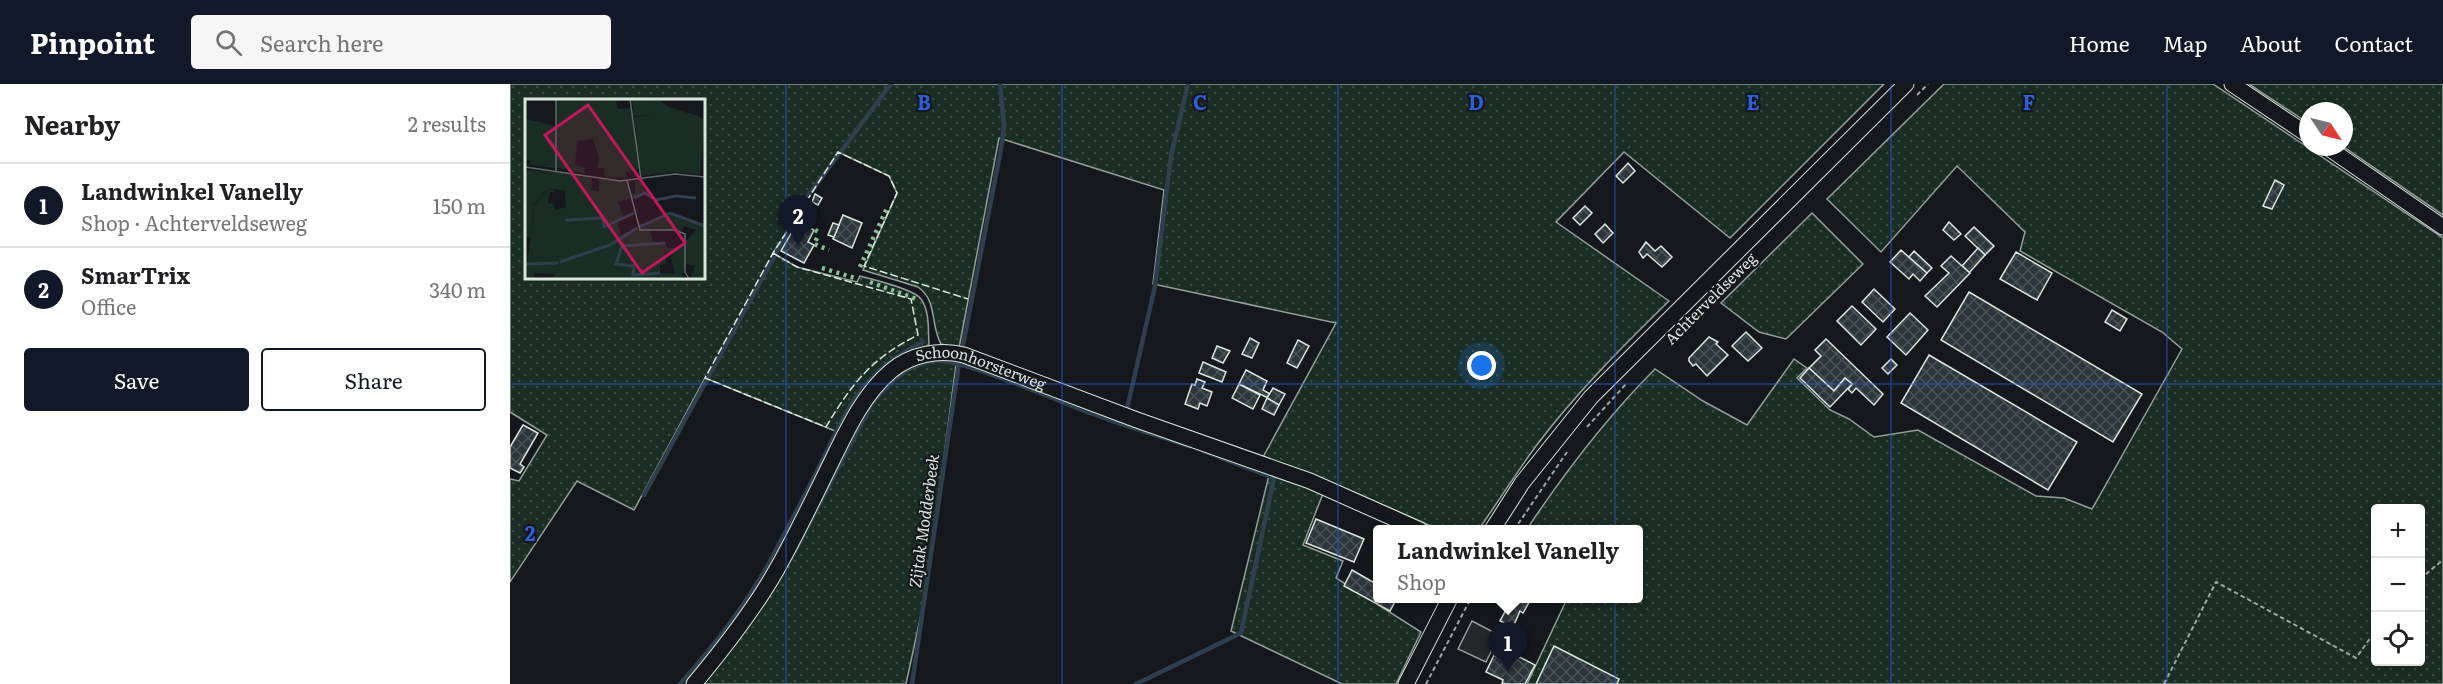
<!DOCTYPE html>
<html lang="en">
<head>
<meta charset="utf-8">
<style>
  body { margin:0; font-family:Literata,serif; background:#f6f6f6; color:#202124 }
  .controls { position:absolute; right:18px; bottom:18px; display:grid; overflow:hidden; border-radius:6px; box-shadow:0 3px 15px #0003 }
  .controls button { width:54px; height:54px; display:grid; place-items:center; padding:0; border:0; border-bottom:2px solid #e0e0e0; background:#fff; color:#202124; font:30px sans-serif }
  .compass { position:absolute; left:1789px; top:18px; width:54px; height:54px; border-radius:50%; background:#fff; box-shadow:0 3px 15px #0003; rotate:125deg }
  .you { position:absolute; left:972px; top:282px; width:21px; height:21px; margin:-15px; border:4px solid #fff; border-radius:50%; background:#1a73e8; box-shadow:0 0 0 9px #1a73e833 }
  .badge { display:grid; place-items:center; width:39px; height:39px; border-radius:50%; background:#111827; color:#fff; font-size:20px; font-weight:700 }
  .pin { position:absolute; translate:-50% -50px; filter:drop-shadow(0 2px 3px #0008) }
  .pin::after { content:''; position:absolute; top:32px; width:21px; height:18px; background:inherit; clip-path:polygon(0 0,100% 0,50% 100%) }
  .popup { position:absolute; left:863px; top:441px; width:270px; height:78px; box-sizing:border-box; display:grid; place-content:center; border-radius:6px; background:#fff; filter:drop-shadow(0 2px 4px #0005); font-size:20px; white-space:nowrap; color:#757577 }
  .popup b { font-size:22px; color:#202124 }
  .popup::after { content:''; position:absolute; left:50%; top:100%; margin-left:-12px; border:12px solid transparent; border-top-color:#fff }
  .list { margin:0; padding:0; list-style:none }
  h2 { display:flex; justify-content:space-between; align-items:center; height:78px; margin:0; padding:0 24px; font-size:26px }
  h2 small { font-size:20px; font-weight:400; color:#757577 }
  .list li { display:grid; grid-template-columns:39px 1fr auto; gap:18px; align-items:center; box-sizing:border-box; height:84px; padding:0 24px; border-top:2px solid #e0e0e0 }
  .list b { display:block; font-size:22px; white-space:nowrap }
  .list p { margin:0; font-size:20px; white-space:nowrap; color:#757577 }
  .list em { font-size:20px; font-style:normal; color:#757577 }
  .actions { display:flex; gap:12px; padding:18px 24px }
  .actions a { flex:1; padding:14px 0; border:2px solid #111827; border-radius:6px; text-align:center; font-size:21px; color:#111827 }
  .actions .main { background:#111827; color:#fff }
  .icon { flex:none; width:33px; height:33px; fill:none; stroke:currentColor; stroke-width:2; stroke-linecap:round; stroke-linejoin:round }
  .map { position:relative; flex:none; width:1933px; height:600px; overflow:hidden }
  header { display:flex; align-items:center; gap:36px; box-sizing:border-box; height:84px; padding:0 30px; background:#111827; color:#fff }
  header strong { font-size:28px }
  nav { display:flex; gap:33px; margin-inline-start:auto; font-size:21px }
  .search { width:420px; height:54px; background:#f6f6f6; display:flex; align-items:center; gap:15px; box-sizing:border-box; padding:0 21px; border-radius:6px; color:#757577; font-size:22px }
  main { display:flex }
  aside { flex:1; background:#fff }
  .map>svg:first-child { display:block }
  .grass { fill:url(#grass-dots); stroke:#939e99; stroke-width:1.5; fill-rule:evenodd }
  .parking { fill:#24282b; stroke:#939e99; stroke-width:1.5 }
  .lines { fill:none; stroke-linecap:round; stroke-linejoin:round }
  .stream { stroke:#2f3f4d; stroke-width:4.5 }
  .building { fill:url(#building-cross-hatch); stroke:#d8e6dc; stroke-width:1.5 }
  .minor-casing { stroke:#d8e6dc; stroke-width:17 }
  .path { stroke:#9da8a2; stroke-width:2; stroke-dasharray:4.5 3; stroke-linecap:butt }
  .minor { stroke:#14181c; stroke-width:15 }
  .hedge { stroke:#8ac095; stroke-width:4.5; stroke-dasharray:3 4.5; stroke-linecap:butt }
  .fence { stroke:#d8e6dc; stroke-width:1.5; stroke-dasharray:8 3; stroke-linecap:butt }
  .grid { fill:none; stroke:#305dd8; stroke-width:1.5; stroke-opacity:0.55 }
  .labels { text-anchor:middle; stroke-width:4.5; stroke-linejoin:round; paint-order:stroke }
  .street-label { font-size:15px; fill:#d8e6dc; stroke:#14181c }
  .water-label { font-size:16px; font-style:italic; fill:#d8e6dc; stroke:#14181c }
  .inset-river { fill:none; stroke:#2f3f4d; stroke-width:3 }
  .inset-road { fill:none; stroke:#626a69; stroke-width:1.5 }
  .view { fill:#c2185b; fill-opacity:0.15; stroke:#c2185b; stroke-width:3 }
  .inset-edge { fill:none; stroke:#d8e6dc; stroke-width:3 }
  .grid-label { font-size:20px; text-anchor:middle; font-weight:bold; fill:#305dd8; stroke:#14181c; stroke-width:4.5; stroke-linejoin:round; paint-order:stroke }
</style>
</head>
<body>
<header>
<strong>Pinpoint</strong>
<div class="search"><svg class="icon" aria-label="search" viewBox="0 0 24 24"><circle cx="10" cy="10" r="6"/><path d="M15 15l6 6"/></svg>Search here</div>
<nav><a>Home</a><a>Map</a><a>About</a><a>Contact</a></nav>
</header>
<main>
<aside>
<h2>Nearby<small>2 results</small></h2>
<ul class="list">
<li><span class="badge">1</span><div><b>Landwinkel Vanelly</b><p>Shop · Achterveldseweg</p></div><em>150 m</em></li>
<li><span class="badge">2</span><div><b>SmarTrix</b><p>Office</p></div><em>340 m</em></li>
</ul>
<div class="actions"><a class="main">Save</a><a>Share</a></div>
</aside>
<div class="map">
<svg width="1933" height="600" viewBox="0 0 1933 600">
  <defs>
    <pattern id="grass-dots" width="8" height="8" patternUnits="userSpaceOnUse" patternTransform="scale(1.5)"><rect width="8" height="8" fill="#1a2d24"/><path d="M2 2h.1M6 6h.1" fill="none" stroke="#3b4b43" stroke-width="1.8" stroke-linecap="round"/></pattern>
    <pattern id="building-cross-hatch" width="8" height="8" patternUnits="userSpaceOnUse" patternTransform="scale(1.5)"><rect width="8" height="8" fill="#2c363c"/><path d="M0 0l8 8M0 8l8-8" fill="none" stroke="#4a5358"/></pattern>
  </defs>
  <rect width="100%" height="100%" fill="#14181c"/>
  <!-- grass -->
  <g class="grass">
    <path d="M 0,0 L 1374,0 L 1220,154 L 1114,68 L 1046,138 L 1159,217 C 1112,263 1066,309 1026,362 C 1006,389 988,418 969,445 L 928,445 L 846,409 L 753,373 L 826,239 L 643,200 L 654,106 L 489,54 L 449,264 L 431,260 C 420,241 428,217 408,203 L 353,186 L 387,109 L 379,92 L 328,68 L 263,169 L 287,183 L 347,198 L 350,192 C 364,196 404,205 411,215 C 420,227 418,247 419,261 L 404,271 L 330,349 L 195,294 L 124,426 L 67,397 L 0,498 L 0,395 L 9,397 L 37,351 L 0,328 ZM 16,16 L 194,16 L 194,194 L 16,194 Z"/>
    <path d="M 1434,0 L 1703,0 L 1933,154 L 1933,600 L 1017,600 L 1056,517 L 1051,515 L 1128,514 L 1128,446 L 1017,445 C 1055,388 1096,334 1145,285 L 1193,317 L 1237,341 L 1284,275 L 1297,284 L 1287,294 L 1320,326 L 1339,335 L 1364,353 L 1408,346 L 1526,412 L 1554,414 L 1582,425 L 1672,265 L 1652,248 L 1510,167 L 1515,148 L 1447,82 L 1371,168 L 1317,115 ZM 1866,424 L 1910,424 L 1910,578 L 1866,578 Z"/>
    <path d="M 1739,0 L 1933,0 L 1933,131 L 1834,63 L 1834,27 L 1798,27 L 1798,39 Z"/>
    <path d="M 1302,129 L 1353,180 L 1276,255 L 1249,248 L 1211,219 Z"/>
    <path d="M 447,273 L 417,503 L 396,600 L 188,600 L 207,578 L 343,343 L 373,301 L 404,279 Z"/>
    <path d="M 760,387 L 814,407 L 793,461 L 833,477 L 826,494 L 911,548 L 886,600 L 832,600 L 721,547 Z"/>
  </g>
  <!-- parking -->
  <path class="parking" d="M 962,537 L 989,551 L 976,578 L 948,565 Z"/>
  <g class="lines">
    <!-- stream -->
    <g class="stream">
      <path d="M 453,261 L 491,65 L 494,42 L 490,0"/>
      <path d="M 617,325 L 645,202 L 661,72 L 678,0"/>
      <path d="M 134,411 L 295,116 L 381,0"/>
      <path d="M 281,475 L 361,321 C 378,300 395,282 422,277 C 448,272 552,319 583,330 C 615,342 647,352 679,362"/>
      <path d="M 170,600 C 203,563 235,522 259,479 C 275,449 291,419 306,389 C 337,327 347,291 413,258"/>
      <path d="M 402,600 L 449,279"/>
      <path d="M 626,600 L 731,549 L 764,394 L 693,367"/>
    </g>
  </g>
  <!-- building -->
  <g class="building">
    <path d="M 1118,79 L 1125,87 L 1113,99 L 1106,92 Z"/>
    <path d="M 1765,96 L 1774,101 L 1762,125 L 1753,122 Z"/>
    <path d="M 305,110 L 312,114 L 308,121 L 302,118 Z"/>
    <path d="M 1075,122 L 1082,129 L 1070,141 L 1063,134 Z"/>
    <path d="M 333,131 L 352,139 L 342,164 L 323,155 Z"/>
    <path d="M 288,137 L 304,146 L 298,158 L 304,161 L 294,179 L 271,167 Z"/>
    <path d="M 1439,138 L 1451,150 L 1444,156 L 1433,146 Z"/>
    <path d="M 323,139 L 329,141 L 324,153 L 318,151 Z"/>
    <path d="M 1095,140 L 1103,149 L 1093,159 L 1085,150 Z"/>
    <path d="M 1464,143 L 1484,162 L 1475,171 L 1455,152 Z"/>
    <path d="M 1136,158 L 1145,167 L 1151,162 L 1162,173 L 1152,183 L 1137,170 L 1133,174 L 1129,168 Z"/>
    <path d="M 1468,164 L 1475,171 L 1459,189 L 1452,182 Z"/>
    <path d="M 1391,166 L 1417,189 L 1410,197 L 1403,190 L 1399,195 L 1380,178 Z"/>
    <path d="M 1404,167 L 1422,184 L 1417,189 L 1399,173 Z"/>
    <path d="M 1506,168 L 1542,189 L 1527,216 L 1490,195 Z"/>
    <path d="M 1441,172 L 1460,189 L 1427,223 L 1415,212 L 1439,189 L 1431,182 Z"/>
    <path d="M 1364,205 L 1385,225 L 1373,238 L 1352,218 Z"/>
    <path d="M 1459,208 L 1632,310 L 1603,358 L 1431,256 Z"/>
    <path d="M 1342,222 L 1366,245 L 1351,261 L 1327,237 Z"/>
    <path d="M 1602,226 L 1617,235 L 1610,247 L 1595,238 Z"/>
    <path d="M 1400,229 L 1418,246 L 1396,271 L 1377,253 Z"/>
    <path d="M 1236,248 L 1252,264 L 1238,277 L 1222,262 Z"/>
    <path d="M 1199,253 L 1208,258 L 1206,260 L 1218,271 L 1197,292 L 1186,280 L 1183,282 L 1179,277 L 1179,274 Z"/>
    <path d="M 740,254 L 749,259 L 742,274 L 732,270 Z"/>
    <path d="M 1316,255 L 1373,310 L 1364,321 L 1346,304 L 1342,309 L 1338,305 L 1342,300 L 1335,294 L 1324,307 L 1299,284 L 1311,272 L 1305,266 Z"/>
    <path d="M 788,256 L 799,262 L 787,284 L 777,279 Z"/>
    <path d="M 707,262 L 720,267 L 713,279 L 702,274 Z"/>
    <path d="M 1419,271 L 1567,358 L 1538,406 L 1391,319 Z"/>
    <path d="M 1381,275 L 1387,281 L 1378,290 L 1372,284 Z"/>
    <path d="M 693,278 L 716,288 L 712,298 L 689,289 Z"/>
    <path d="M 1299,284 L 1324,307 L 1335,294 L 1342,300 L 1320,323 L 1290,294 Z"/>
    <path d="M 736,286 L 757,297 L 753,306 L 760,310 L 758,314 L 729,300 Z"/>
    <path d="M 687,295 L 695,298 L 692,304 L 702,308 L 697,322 L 690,319 L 688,325 L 675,320 L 682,300 L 685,301 Z"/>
    <path d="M 729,300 L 750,311 L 743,325 L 722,314 Z"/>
    <path d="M 763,304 L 775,310 L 769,321 L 757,314 Z"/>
    <path d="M 757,314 L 769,321 L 764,331 L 752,325 Z"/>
    <path d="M 13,341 L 28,349 L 10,380 L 14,383 L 10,389 L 0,384 L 0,363 Z"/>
    <path d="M 806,435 L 854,455 L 844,478 L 796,459 Z"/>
    <path d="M 842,486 L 868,501 L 868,514 L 887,514 L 880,527 L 834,502 Z"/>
    <path d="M 993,514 L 1021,515 L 1013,529 L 1010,527 L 1003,543 L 990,537 L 997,524 L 1000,523 L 991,518 Z"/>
    <path d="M 1044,562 L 1109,595 L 1107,600 L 1026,600 Z"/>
    <path d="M 1004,570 L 1025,581 L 1015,600 L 995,600 L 992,599 L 993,596 L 976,588 L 984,571 L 1001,580 L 1002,578 L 999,576 Z"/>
  </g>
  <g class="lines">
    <!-- minor casing -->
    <g class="minor-casing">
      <g id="minor">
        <path d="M 1722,0 L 1798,51"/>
        <path d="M 1817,63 L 1933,143"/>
        <path d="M 982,446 L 1012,399 L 1081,313 L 1396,0"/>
        <path id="s1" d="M 184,600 C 214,564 244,526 267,485 C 285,453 301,420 317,387 C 334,353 351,312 381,287 C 401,270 429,265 454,271 L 627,336 L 800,397 L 910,446"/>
        <path d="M 896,600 L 940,514"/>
      </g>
    </g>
    <!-- path -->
    <g class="path">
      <path d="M 1407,11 L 1418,0"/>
      <path d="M 1077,343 L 1116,300"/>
      <path d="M 1004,446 L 1057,368"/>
      <path d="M 1910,495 L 1933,476"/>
      <path d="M 916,600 L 961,514"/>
      <path d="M 1654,600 L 1706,498 L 1846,574 L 1866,546"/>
    </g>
    <!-- minor -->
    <use href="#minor" class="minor"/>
    <!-- hedge -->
    <g class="hedge">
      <path d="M 305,146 L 310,149"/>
      <path d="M 307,154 L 304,160 L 319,166"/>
      <path d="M 350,183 L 377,124"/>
      <path d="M 312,184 L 348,195"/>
      <path d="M 360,198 L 409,216"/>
    </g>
    <!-- fence -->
    <path class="fence" d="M 263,169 L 287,183 L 401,215 L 408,251 C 362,274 342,299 316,343 L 195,294 L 263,169 L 328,68 L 379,92 L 387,109 L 354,182 L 458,215"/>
  </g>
  <!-- grid -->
  <path class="grid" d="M 276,0 L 276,600M 552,0 L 552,600M 828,0 L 828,600M 1105,0 L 1105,600M 1381,0 L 1381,600M 1657,0 L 1657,600M 0,300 L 1933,300"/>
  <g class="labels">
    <!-- street labels -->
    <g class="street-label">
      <text transform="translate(1201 215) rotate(-45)" y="5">Achterveldseweg</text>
      <text dy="5" stroke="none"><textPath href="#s1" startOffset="468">Schoonhorsterweg</textPath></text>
    </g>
    <!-- water labels -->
    <g class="water-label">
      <text transform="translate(414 437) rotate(-82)" y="6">Zijtak Modderbeek</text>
    </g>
  </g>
  <!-- overview -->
  <g transform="translate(15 15)">
    <rect width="180" height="180" fill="#14181c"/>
    <path d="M 31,0 L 104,0 L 91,2 L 93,10 L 106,9 L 114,54 L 109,18 L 126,16 L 109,17 L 107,0 L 132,0 L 146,9 L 173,17 L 180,21 L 175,75 L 147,73 L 117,77 L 116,69 L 101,73 L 102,79 L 80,78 L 79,69 L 72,69 L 74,59 L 68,40 L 52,42 L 50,66 L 60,68 L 59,74 L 32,69 ZM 14,24 L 30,27 L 30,69 L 14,67 ZM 0,71 L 35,74 L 35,83 L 19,93 L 7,108 L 27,90 L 30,93 L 25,93 L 23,104 L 29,105 L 30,111 L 41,108 L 38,74 L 67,79 L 66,91 L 74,92 L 74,80 L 102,82 L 105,96 L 110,94 L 110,82 L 117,80 L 120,95 L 93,103 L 99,118 L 92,122 L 96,136 L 143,115 L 180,128 L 180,180 L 165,180 L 170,167 L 161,165 L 157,176 L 160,180 L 135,180 L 133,174 L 132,180 L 28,180 L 30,175 L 9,174 L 9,180 L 0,180 L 6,138 L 0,138 L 0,122 L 1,132 L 7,132 L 9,110 L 0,119 ZM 159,127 L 171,131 L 154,149 L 142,149 L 141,144 L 128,145 L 125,132 L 157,132 ZM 140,154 L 145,154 L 150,175 L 135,174 L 135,166 L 141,165 Z" fill="#1a2d24" fill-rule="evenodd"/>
    <path d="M 0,20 L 30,26 L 14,24 L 14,67 L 5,66 L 5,61 L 0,61 ZM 0,71 L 38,74 L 40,87 L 39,91 L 26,90 L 15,101 L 8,109 L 7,132 L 1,133 L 0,119 L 17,96 L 26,88 L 26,83 L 35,83 L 35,75 Z" fill="#1a2d24"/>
    <path class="inset-river" d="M 109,99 L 120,94 L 131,101 L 151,97 L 171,99M 40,121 L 78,119 L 79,128 L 109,114M 114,128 L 145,114 L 180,127M 35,163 L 85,146 L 112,129M 0,165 L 33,164M 135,174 L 108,176 L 109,167 L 91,165 L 97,147 L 140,144"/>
    <path class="inset-road" d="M 31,0 L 31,72M 105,0 L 116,80M 0,68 L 95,82 L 150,75 L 180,78M 102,81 L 115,131 L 150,131 L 160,135 L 160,173 L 164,180"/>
    <path class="view" d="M 63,6 L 160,144 L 117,174 L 20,36 Z"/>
    <rect width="180" height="180" class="inset-edge"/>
  </g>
  <g class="grid-label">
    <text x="414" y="26">B</text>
    <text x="690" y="26">C</text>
    <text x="966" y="26">D</text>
    <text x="1243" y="26">E</text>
    <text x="1519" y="26">F</text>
    <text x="20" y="457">2</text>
  </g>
</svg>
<div class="controls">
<button>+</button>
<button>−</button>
<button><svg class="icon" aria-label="locate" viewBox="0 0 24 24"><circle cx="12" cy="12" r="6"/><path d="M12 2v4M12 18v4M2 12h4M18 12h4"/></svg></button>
</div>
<svg class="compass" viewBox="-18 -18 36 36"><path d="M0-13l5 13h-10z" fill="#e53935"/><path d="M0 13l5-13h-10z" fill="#757577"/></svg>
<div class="you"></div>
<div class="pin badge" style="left:998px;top:588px">1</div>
<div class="popup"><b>Landwinkel Vanelly</b>Shop</div>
<div class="pin badge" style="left:288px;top:161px">2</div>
</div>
</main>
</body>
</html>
